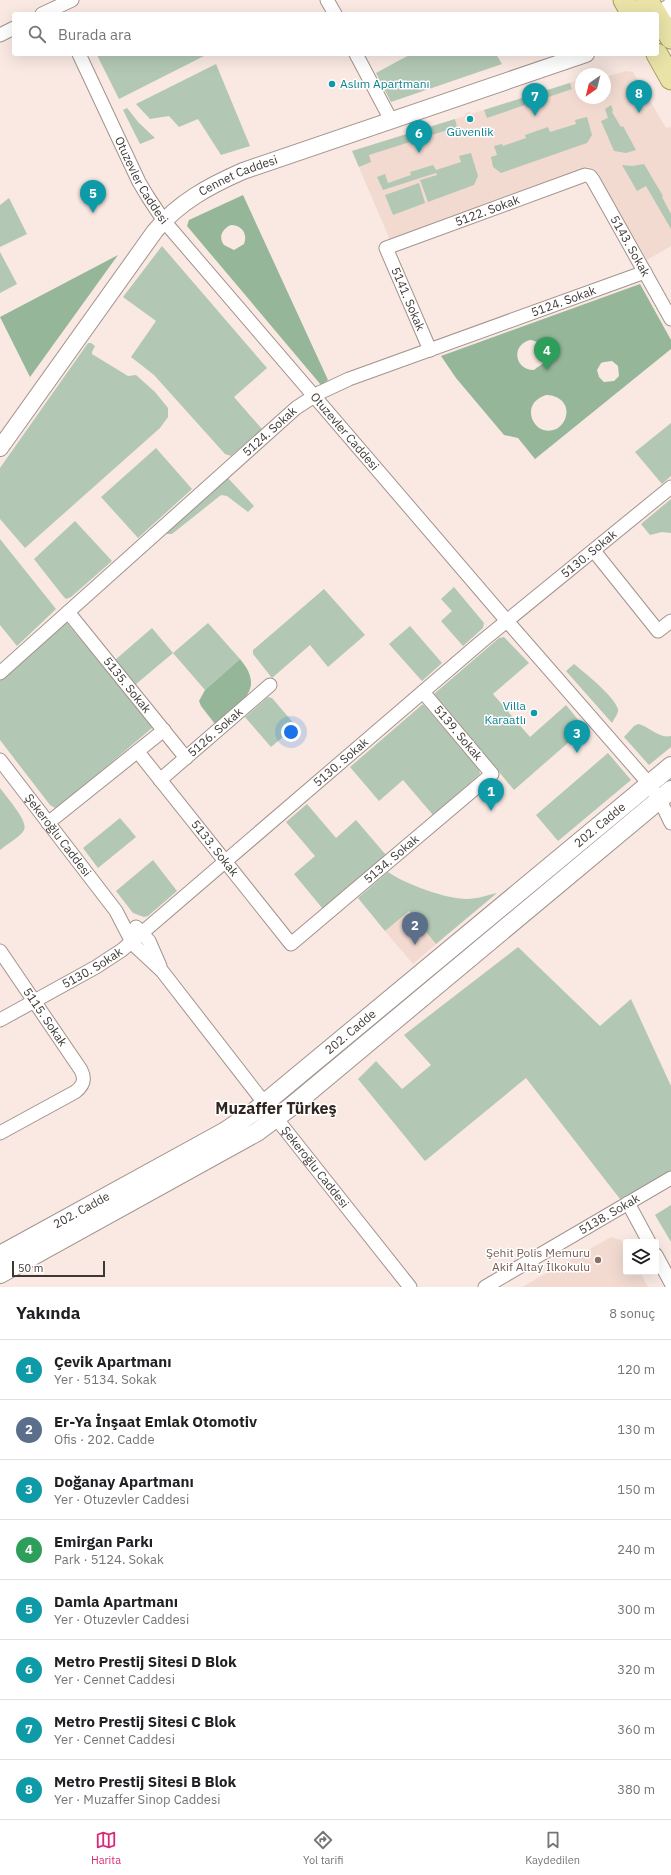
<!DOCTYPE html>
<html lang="tr">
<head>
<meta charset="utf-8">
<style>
  body { margin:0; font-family:"IBM Plex Sans",sans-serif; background:#f2f2f2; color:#202124 }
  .controls { position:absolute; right:12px; bottom:12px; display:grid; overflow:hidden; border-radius:4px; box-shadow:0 4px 16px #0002 }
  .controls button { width:36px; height:36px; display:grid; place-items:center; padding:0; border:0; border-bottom:1px solid #e0e0e0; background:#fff; color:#202124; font:20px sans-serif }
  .compass { position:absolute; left:575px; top:68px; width:36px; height:36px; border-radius:50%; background:#fff; box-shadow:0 4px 16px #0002; rotate:215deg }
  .scale { position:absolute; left:12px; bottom:10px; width:93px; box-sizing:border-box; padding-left:4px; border:2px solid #3e3835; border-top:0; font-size:11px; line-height:14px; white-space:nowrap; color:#3e3835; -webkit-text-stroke:3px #fff; paint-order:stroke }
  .you { position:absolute; left:291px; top:732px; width:14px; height:14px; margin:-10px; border:3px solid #fff; border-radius:50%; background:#1a73e8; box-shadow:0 0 0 6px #1a73e833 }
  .badge { display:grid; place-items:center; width:26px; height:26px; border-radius:50%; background:#db2777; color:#fff; font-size:13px; font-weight:700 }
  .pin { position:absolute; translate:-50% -33px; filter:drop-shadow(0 1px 2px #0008) }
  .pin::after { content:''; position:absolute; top:21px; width:14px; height:12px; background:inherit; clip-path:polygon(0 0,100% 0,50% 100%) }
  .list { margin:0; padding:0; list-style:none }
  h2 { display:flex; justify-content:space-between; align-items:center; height:52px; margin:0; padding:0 16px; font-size:17px }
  h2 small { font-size:13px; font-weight:400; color:#757577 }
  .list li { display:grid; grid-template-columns:26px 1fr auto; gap:12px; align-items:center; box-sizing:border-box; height:60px; padding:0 16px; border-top:1px solid #e0e0e0 }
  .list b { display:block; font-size:15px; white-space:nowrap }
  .list p { margin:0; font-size:13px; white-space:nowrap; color:#757577 }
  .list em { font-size:13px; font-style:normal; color:#757577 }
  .icon { flex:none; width:22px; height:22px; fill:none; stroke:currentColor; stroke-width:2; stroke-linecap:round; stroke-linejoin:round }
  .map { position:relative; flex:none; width:671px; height:1287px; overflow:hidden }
  .search { position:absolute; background:#fff; box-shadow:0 4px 16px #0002; left:12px; right:12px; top:12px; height:44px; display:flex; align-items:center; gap:10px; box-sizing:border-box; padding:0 14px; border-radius:4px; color:#757577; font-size:15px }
  .sheet { height:532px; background:#fff }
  nav { display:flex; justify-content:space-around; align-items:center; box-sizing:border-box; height:56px; border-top:1px solid #e0e0e0; background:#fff; font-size:11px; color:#757577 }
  nav a { display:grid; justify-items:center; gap:2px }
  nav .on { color:#db2777 }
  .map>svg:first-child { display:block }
  .built { fill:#f2dad0 }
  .green { fill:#b2c8b4 }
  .forest { fill:#95b699; fill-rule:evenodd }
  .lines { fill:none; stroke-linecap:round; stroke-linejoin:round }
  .minor-casing { stroke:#a2938d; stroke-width:15 }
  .tertiary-casing { stroke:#a2938d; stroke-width:18 }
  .secondary-casing { stroke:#a2938d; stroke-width:20 }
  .primary-casing { stroke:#a39b5a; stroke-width:23 }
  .minor { stroke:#fff; stroke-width:13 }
  .tertiary { stroke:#fff; stroke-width:16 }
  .secondary { stroke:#fff; stroke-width:18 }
  .primary { stroke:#e9e3a8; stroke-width:21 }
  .culture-dot { fill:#0f9aa8; stroke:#fff; stroke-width:1.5 }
  .education-dot { fill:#8d6e63; stroke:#fff; stroke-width:1.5 }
  .labels { text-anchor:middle; stroke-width:3; stroke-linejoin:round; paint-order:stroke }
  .culture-label { font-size:12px; fill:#0d838f; stroke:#fff; text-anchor:start }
  .street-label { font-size:12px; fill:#3e3835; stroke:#fff }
  .education-label { font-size:12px; fill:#785e54; stroke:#fff; text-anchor:end }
  .district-label { font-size:16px; font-weight:bold; fill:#322621; stroke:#fff }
</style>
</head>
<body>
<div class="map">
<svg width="671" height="1287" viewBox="0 0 671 1287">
  <rect width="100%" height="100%" fill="#f9e9e2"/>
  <!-- built -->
  <g class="built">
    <path d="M 626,71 L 633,72 L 666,128 L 670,127 L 671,129 L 671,246 L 647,260 L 594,169 L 588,167 L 390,240 L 352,151 L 465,116 L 465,113 L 470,112 L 471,114 L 581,79 L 581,98 L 605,98 L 605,77 Z"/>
    <path d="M 409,911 L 436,944 L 413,964 L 385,931 Z"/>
    <path d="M 611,1237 L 621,1240 L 626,1248 L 626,1272 L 640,1272 L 648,1287 L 522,1287 Z"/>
  </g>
  <!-- green -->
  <g class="green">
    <path d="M 99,54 L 208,54 L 119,99 L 97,55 Z"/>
    <path d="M 411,54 L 496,54 L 502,64 L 391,102 L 376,73 Z"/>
    <path d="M 216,64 L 250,146 L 221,155 L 198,119 L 179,127 L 169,116 L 150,119 L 136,104 Z"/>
    <path d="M 570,83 L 572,89 L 487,118 L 484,110 Z"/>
    <path d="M 611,105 L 613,110 L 612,112 L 621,127 L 623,126 L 636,150 L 626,153 L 614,151 L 601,121 L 608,118 L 605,109 Z"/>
    <path d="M 127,108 L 139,123 L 155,138 L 140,144 L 123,110 Z"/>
    <path d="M 587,117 L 592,135 L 587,143 L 501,173 L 493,167 L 491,157 L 497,155 L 494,146 L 502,144 L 503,146 L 526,138 L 525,135 L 548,127 L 550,132 L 576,124 L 575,120 Z"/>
    <path d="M 455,119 L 457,127 L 369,155 L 371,162 L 359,167 L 352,151 Z"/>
    <path d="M 471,153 L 478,176 L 474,185 L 428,202 L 420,180 L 437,175 L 436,173 L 383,190 L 377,177 L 385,174 L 388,183 L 411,175 L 410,172 L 433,165 L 436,170 L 461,162 L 459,156 Z"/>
    <path d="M 644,164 L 663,196 L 662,197 L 671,214 L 671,229 L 646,186 L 637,191 L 622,165 L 632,166 Z"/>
    <path d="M 419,183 L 425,203 L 393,215 L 385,195 Z"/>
    <path d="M 9,198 L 27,234 L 0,247 L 0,205 Z"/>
    <path d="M 162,246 L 267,368 L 234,397 L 262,429 L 231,456 L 225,454 L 154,375 L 131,357 L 156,321 L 123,297 Z"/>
    <path d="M 0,252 L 17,284 L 0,293 Z"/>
    <path d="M 88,343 L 91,343 L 95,346 L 92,352 L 92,354 L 128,376 L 136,375 L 155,392 L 168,408 L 168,417 L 160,428 L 25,548 L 0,519 L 0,468 Z"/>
    <path d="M 671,423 L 671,476 L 662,484 L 635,452 Z"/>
    <path d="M 156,448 L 192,489 L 138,538 L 101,497 Z"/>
    <path d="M 228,478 L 254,506 L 248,512 L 227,496 L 221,495 L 172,534 L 164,534 Z"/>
    <path d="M 671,499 L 671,533 L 662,532 L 650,535 L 641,524 Z"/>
    <path d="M 75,521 L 112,561 L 71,597 L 66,599 L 63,596 L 34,559 Z"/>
    <path d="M 0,539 L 56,609 L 17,646 L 0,625 Z"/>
    <path d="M 454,587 L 484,623 L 483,628 L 463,646 L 441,621 L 452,611 L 441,599 Z"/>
    <path d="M 324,589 L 365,635 L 328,667 L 310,645 L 272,678 L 253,654 L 253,650 Z"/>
    <path d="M 66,622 L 152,725 L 152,728 L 60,806 L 55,808 L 50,805 L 0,740 L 0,680 L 61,624 Z"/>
    <path d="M 208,623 L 240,659 L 205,690 L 173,653 L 135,685 L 115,660 L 152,628 L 173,653 Z"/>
    <path d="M 410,626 L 442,663 L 422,681 L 389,644 Z"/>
    <path d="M 504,637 L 529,663 L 493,694 L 530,737 L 566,705 L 585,728 L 514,790 L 434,694 L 499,638 Z"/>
    <path d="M 574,664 C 585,673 614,696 618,709 C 619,713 614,719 612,723 L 566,671 Z"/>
    <path d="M 268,697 L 272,698 L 296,726 L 271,747 L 245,717 Z"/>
    <path d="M 423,704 L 479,769 L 480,774 L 433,815 L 403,780 L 379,801 L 350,767 Z"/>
    <path d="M 638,724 C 649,726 659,739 671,736 L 671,747 L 649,765 L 624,737 L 634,726 Z"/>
    <path d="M 608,753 L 631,780 L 558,841 L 536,815 Z"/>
    <path d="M 0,788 C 5,795 29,822 24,830 C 21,836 6,845 0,850 Z"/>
    <path d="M 307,804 L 336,838 L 356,820 L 386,855 L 323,909 L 294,874 L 315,856 L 286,822 Z"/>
    <path d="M 120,818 L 136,837 L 98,868 L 83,848 Z"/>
    <path d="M 153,860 L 177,891 L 148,916 L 144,917 L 133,913 L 116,891 Z"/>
    <path d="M 388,872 C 405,884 446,899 467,899 C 477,899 488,895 497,893 L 436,944 L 409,911 L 385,931 L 358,898 Z"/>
    <path d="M 518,947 L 600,1026 L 631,999 L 671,1086 L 671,1172 L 620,1199 L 526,1078 L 425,1161 L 358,1079 L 376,1061 L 402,1089 L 431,1065 L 404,1035 Z"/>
    <path d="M 671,1205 L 671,1242 L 655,1215 Z"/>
  </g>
  <!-- forest -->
  <g class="forest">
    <path d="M 243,195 L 328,380 L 321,385 L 187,226 L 189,220 ZM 231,225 C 242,225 248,234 244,244 L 234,250 L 224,245 C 218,237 222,229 231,225 Z"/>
    <path d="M 118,255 L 30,377 L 0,317 Z"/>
    <path d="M 640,284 L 671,340 L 671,349 L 535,459 L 518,438 L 504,435 L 456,378 L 441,356 ZM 530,340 C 539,341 552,351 545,362 C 543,364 537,367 534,370 C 514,370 511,345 530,340 ZM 604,362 L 612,361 L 618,366 L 619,376 L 614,381 L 604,382 L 599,377 L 597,370 L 601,363 ZM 546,395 C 557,395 569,402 566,416 C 565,421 562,425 558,428 C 535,441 517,404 546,395 Z"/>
    <path d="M 240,659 C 267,691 239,703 215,724 L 201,706 L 199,701 L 205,690 Z"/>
    <path d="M 635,805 L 638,808 L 307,1084 L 305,1081 Z"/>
  </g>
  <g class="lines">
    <!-- minor casing -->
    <g class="minor-casing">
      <g id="minor">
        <path d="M 327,0 L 335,14"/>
        <path d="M 42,14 L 72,0"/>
        <path d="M 0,35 L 14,28"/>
        <path id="s1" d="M 79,54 L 139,182 L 148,197 L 164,221 L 507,621 L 644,778 L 660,800 L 671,823"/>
        <path d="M 356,54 L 391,120"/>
        <path id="s2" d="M 430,350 L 386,248 L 585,175 L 590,176 L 593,180 L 671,319"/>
        <path d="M 594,551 L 658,631 L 671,621"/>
        <path id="s3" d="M 68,612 L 186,758"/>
        <path id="s4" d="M 0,673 L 296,408 L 319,393 L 349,379 L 645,272"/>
        <path id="s5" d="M 138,752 L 291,944 L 492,774 L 423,692"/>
        <path id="s6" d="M 0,760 L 116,911 L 133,944 L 162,971 L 276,1118 L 410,1287"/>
        <path id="s7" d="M 160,780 L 270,685"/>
        <path d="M 48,823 L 164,730"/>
        <path d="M 136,927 L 149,941 L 160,966"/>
        <path id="s8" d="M 0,951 L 81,1070 C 86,1080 83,1086 75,1092 L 0,1133"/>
        <path id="s9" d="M 0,1020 L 96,967 L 122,950 L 481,642 L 671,487"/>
        <path d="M 628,1203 L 649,1242"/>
        <path d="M 656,1255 L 671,1283"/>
        <path id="s10" d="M 485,1287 L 671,1178"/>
      </g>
    </g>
    <!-- tertiary casing -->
    <g class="tertiary-casing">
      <g id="tertiary">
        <path id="s11" d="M 0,448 L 155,231 C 179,202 209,186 243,171 L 586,54"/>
      </g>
    </g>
    <!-- secondary casing -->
    <g class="secondary-casing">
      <g id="secondary">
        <path d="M 657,17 L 671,7"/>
        <path id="s12" d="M 0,1255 L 224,1132 L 254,1112 L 671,766"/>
        <path d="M 0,1274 L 257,1132 L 292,1106 L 671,790"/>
      </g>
    </g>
    <!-- primary casing -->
    <g class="primary-casing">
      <g id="primary">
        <path d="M 624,0 L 632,14"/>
        <path d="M 647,0 L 656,14"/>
        <path d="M 657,16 L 671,38"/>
        <path d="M 657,54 L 671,79"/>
      </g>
    </g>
    <!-- minor -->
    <use href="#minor" class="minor"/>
    <!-- tertiary -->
    <use href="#tertiary" class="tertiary"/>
    <!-- secondary -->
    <use href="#secondary" class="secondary"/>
    <!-- primary -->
    <use href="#primary" class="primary"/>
  </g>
  <!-- markers -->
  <g class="culture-dot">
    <circle cx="332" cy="84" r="4"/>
    <circle cx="470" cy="119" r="4"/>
    <circle cx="534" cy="713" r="4"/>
  </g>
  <circle class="education-dot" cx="598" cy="1260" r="4"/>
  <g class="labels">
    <!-- culture labels -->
    <g class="culture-label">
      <text x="340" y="88">Aslım Apartmanı</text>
      <text x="470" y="136" text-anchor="middle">Güvenlik</text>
      <text x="526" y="710" text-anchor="end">Villa<tspan x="526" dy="14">Karaatlı</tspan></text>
    </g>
    <!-- street labels -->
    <g class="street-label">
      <text dy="4" stroke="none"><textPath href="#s11" startOffset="368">Cennet Caddesi</textPath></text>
      <text dy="4" stroke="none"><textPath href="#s1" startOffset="141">Otuzevler Caddesi</textPath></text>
      <text dy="4" stroke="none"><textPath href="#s2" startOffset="219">5122. Sokak</textPath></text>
      <text dy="4" stroke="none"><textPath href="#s2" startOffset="409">5143. Sokak</textPath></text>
      <text transform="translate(408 299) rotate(67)" y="4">5141. Sokak</text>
      <text dy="4" stroke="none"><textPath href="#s4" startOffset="686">5124. Sokak</textPath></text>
      <text dy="4" stroke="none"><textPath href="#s4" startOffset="362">5124. Sokak</textPath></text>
      <text dy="4" stroke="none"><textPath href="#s1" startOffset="465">Otuzevler Caddesi</textPath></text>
      <text dy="4" stroke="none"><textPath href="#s9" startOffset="753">5130. Sokak</textPath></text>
      <text dy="4" stroke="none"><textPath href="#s3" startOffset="94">5135. Sokak</textPath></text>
      <text dy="4" stroke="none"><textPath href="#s7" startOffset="73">5126. Sokak</textPath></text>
      <text transform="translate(458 733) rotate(50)" y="4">5139. Sokak</text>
      <text dy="4" stroke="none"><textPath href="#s9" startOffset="429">5130. Sokak</textPath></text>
      <text dy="4" stroke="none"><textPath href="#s12" startOffset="741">202. Cadde</textPath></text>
      <text dy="4" stroke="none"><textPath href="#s6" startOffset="95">Şekeroğlu Caddesi</textPath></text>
      <text dy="4" stroke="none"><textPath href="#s5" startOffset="123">5133. Sokak</textPath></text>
      <text dy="4" stroke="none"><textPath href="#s5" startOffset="377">5134. Sokak</textPath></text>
      <text dy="4" stroke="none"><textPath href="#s9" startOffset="106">5130. Sokak</textPath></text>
      <text dy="4" stroke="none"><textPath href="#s8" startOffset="80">5115. Sokak</textPath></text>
      <text dy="4" stroke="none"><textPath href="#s12" startOffset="417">202. Cadde</textPath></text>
      <text dy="4" stroke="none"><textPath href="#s6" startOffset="516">Şekeroğlu Caddesi</textPath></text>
      <text dy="4" stroke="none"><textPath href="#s12" startOffset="93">202. Cadde</textPath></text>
      <text dy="4" stroke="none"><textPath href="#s10" startOffset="144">5138. Sokak</textPath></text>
    </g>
    <!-- education labels -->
    <g class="education-label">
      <text x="590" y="1257">Şehit Polis Memuru<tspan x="590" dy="14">Akif Altay İlkokulu</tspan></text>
    </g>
    <!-- district labels -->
    <g class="district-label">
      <text x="276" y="1114">Muzaffer Türkeş</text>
    </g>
  </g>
</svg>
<div class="controls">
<button><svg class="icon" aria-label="layers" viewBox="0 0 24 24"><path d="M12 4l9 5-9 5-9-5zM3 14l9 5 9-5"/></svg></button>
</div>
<svg class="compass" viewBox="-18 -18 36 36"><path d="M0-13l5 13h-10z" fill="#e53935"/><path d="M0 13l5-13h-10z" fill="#757577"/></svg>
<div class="scale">50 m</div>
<div class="you"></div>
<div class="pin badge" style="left:491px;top:811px;background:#0f9aa8">1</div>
<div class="pin badge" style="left:415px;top:945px;background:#5c6f8a">2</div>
<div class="pin badge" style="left:577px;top:753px;background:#0f9aa8">3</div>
<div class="pin badge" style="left:547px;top:370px;background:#2e9e5b">4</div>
<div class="pin badge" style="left:93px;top:213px;background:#0f9aa8">5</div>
<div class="pin badge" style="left:419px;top:153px;background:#0f9aa8">6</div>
<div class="pin badge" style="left:535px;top:116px;background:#0f9aa8">7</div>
<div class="pin badge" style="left:639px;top:113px;background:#0f9aa8">8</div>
<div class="search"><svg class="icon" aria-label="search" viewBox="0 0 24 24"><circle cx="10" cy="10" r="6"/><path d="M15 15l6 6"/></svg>Burada ara</div>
</div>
<section class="sheet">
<h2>Yakında<small>8 sonuç</small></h2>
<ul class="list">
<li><span class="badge" style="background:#0f9aa8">1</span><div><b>Çevik Apartmanı</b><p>Yer · 5134. Sokak</p></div><em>120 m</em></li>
<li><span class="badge" style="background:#5c6f8a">2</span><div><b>Er-Ya İnşaat Emlak Otomotiv</b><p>Ofis · 202. Cadde</p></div><em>130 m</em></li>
<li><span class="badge" style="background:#0f9aa8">3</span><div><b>Doğanay Apartmanı</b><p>Yer · Otuzevler Caddesi</p></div><em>150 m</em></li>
<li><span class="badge" style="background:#2e9e5b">4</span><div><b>Emirgan Parkı</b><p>Park · 5124. Sokak</p></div><em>240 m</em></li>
<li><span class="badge" style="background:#0f9aa8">5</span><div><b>Damla Apartmanı</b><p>Yer · Otuzevler Caddesi</p></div><em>300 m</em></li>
<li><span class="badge" style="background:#0f9aa8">6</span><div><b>Metro Prestij Sitesi D Blok</b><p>Yer · Cennet Caddesi</p></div><em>320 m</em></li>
<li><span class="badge" style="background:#0f9aa8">7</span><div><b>Metro Prestij Sitesi C Blok</b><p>Yer · Cennet Caddesi</p></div><em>360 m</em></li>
<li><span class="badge" style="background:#0f9aa8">8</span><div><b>Metro Prestij Sitesi B Blok</b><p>Yer · Muzaffer Sinop Caddesi</p></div><em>380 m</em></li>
</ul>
</section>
<nav>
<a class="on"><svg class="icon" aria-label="map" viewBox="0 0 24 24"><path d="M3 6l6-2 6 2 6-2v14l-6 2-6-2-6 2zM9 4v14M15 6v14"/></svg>Harita</a>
<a><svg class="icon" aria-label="directions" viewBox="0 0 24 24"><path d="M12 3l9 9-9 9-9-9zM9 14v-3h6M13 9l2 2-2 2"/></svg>Yol tarifi</a>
<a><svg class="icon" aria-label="saved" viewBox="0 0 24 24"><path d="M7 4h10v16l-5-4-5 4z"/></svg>Kaydedilen</a>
</nav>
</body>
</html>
